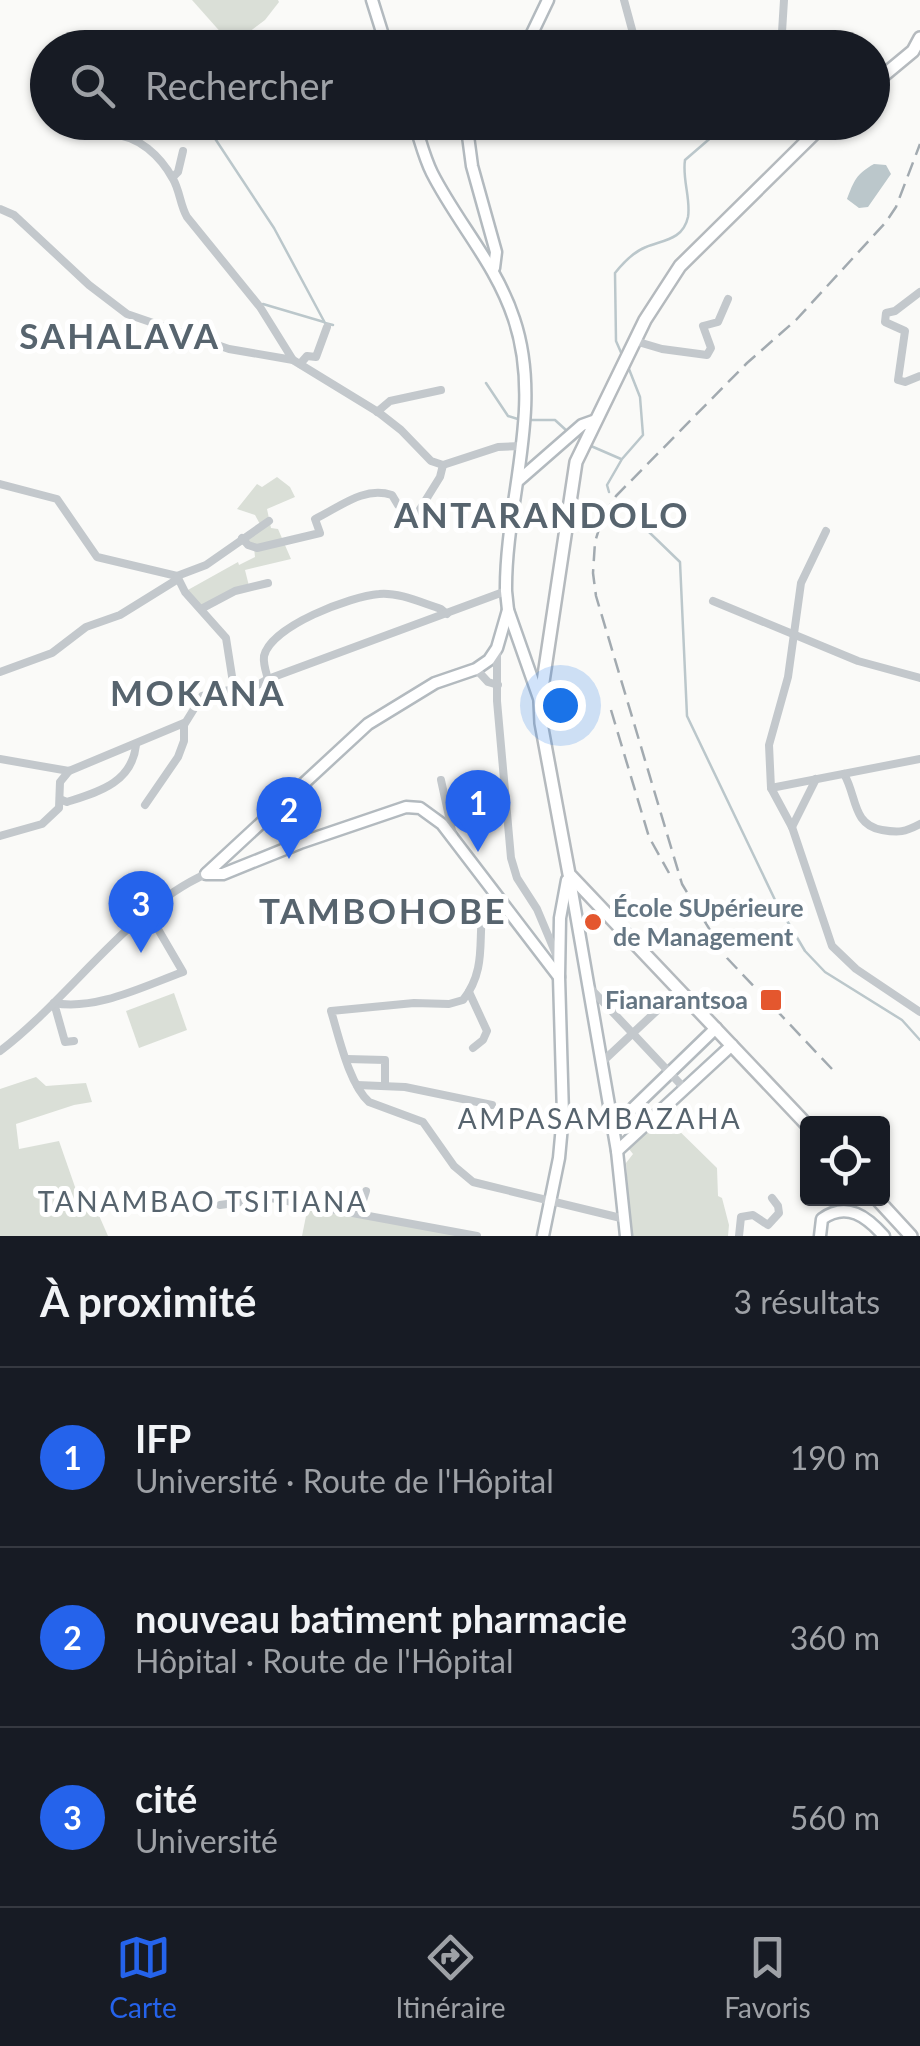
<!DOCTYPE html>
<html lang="fr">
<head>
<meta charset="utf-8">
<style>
  body { margin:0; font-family:Lato,sans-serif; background:#242831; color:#f1f3f6 }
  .controls { position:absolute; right:30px; bottom:30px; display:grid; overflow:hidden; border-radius:10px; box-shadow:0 2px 8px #0004 }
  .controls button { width:90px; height:90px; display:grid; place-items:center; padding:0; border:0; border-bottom:2px solid #363941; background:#171b24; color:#f1f3f6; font:50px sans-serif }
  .you { position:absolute; left:560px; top:705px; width:35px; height:35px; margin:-25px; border:8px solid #fff; border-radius:50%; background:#1a73e8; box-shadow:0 0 0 15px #1a73e833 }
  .badge { display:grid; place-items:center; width:65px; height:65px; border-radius:50%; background:#2563eb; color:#fff; font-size:32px; font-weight:700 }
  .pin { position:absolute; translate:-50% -82px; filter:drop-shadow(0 2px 5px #0008) }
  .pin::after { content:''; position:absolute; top:52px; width:35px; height:30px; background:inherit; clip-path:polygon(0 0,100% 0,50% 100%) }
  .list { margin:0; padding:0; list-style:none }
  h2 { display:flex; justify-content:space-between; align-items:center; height:130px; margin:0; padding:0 40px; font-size:42px }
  h2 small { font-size:32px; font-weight:400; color:#9ea1a6 }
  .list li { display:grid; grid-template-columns:65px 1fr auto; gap:30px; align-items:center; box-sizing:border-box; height:180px; padding:0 40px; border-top:2px solid #363941 }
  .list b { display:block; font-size:38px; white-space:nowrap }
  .list p { margin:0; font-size:32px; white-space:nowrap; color:#9ea1a6 }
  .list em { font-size:32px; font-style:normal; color:#9ea1a6 }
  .icon { flex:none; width:55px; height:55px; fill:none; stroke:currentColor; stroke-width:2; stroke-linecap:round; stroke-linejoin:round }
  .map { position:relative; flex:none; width:920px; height:1236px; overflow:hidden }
  .search { position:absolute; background:#171b24; box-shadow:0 2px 8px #0004; left:30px; right:30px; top:30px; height:110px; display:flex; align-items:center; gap:25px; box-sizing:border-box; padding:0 35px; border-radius:55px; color:#9ea1a6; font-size:38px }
  .sheet { height:670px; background:#171b24 }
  nav { display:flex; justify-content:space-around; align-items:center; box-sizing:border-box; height:140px; border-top:2px solid #363941; background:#171b24; font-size:28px; color:#9ea1a6 }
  nav a { display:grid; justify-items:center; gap:5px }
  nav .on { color:#2563eb }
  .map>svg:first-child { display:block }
  .green { fill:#dadfd7 }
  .water { fill:#bbc7cb }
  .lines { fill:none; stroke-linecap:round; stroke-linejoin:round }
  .stream { stroke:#bbc7cb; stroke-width:2.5 }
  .secondary-casing { stroke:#b3babf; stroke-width:15 }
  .primary-casing { stroke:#b5babe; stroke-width:16 }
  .street { stroke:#c3c8cc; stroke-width:8 }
  .secondary { stroke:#fff; stroke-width:10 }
  .primary { stroke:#fff; stroke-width:11 }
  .rail { stroke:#a2aab0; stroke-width:2.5; stroke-dasharray:15 8; stroke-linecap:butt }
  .poi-dot { fill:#e4572e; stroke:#fff; stroke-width:4 }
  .labels { text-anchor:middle; stroke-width:10; stroke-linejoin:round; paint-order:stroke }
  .poi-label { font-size:25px; font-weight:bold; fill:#657683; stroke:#fff; text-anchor:start }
  .neighbourhood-label { font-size:28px; letter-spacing:2.5px; fill:#57646e; stroke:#fff }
  .district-label { font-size:35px; font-weight:bold; letter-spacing:2.5px; fill:#57646e; stroke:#fff }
</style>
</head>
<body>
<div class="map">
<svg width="920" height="1236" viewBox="0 0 920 1236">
  <rect width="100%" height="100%" fill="#fafaf8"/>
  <!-- green -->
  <g class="green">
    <path d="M 192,0 L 278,0 L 279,2 L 265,20 L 232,45 Z"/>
    <path d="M 277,477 L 290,487 L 295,497 L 267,509 L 271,528 L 278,529 L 291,559 L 245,570 L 249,586 L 202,607 L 186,591 L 238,562 L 239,565 L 255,557 L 254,548 L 237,543 L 261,526 L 255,515 L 237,509 L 257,484 L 262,487 Z"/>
    <path d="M 174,993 L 187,1030 L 139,1048 L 126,1011 Z"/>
    <path d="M 36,1077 L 46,1086 L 86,1083 L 92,1102 L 74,1105 L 16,1124 L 19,1149 L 59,1141 L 82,1207 L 94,1204 L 108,1236 L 0,1236 L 0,1089 Z"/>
    <path d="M 664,1116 L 717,1168 L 718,1196 L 722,1198 L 729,1225 L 728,1236 L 631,1236 L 626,1163 L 633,1154 L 629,1149 Z"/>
    <path d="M 308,1206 L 464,1236 L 302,1236 Z"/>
  </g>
  <!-- water -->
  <path class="water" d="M 874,164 L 886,165 L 891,174 L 868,207 L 859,208 L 847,199 C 854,181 856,174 874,164 Z"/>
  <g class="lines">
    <!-- stream -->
    <g class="stream">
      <path d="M 212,134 L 274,228 L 325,323 L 333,325"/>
      <path d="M 263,304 L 324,322"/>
      <path d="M 623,357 L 616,341 L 615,273 C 623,263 633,252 646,247 C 663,240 683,240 688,217 C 691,199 682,179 685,160 L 729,122"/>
      <path d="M 486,383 L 508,416 L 521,420"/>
      <path d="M 529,420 L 555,420 L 567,431"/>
      <path d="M 591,446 L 621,459"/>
      <path d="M 609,492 L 607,485 L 622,459 L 643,435 L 640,397 L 627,364"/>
      <path d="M 620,504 L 680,562 L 687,716 L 776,902 L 805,951 L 825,972 L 902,1020 L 920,1040"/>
    </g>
    <!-- secondary casing -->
    <g class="secondary-casing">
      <g id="secondary">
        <path d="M 372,0 L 387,48"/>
        <path d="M 525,48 L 548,0"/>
        <path d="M 414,122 C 420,139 424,157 432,173 C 458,224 496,264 514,319 C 544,408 505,501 506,591 L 508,610 L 540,701"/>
        <path d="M 470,122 L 468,136 L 472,166 L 496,252 L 494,268"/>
        <path d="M 519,480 L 582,425 L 596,420"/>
        <path d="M 207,873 L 368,724 L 435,683 L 476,669 L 489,660 L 497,648 L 508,610"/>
        <path d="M 206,874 L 223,874 L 300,843 L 406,807 L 420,808 L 442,824 L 559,977"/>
        <path d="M 569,874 L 617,1151 L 626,1236"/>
        <path d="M 611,1119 L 623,1118 L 716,1028"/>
        <path d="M 617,1151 L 732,1045"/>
        <path d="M 543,1236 L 559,1158 L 563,1115 L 559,977 L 560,918 L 567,880"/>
        <path d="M 820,1236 L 822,1219 C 847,1201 867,1217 884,1236"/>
      </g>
    </g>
    <!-- primary casing -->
    <g class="primary-casing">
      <g id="primary">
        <path d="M 872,85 L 913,51 L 920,38"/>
        <path d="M 808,1126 L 569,874 L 541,723 L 540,702 L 576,462 L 645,320 L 680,266 L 826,122"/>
        <path d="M 876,1198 L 911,1236"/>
      </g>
    </g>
    <!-- street -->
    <g class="street">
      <path d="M 624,0 L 637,48"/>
      <path d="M 781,48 L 784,0"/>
      <path d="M 661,122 L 665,131"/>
      <path d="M 797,122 L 806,140"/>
      <path d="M 111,135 C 138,134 161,157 173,179 C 180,191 180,205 187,217 L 260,307 L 293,360"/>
      <path d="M 173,177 L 178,172 L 183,151"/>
      <path d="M 0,209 L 14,215 L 89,285 L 127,314 L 229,349 L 293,360 L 378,412 L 401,430 L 431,461 L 443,465 L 498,447 L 522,446"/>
      <path d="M 920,292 L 895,311 L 886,313 L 885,322 L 905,331 L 898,380 L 905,382 L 920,376"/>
      <path d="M 635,341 L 662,349 L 707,355 L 711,348 L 703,326 L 718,322 L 728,299"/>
      <path d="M 300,364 L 307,356 L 316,357 L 327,327"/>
      <path d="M 377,412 L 390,401 L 441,390"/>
      <path d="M 0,484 L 57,499 L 97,557 L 177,576 L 185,592 L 226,638 L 234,689"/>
      <path d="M 826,531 L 801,583 L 788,677 L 769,745 L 771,788 L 792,827 L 832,946 L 856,969 L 920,1012"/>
      <path d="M 242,538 L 248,545 L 257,548 L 320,533 L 315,519 C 340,507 363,486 392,495 L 398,505 L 412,515 L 417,514 L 440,477 L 443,465"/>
      <path d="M 177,576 L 206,565 L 269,521"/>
      <path d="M 713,601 L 858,661 L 920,678"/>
      <path d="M 201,609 L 235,591 L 268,583"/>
      <path d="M 497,649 L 497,701 L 511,858 L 517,878 L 537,909 L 558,959"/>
      <path d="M 476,669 L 488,682 L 498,685"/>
      <path d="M 0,672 L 52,653 L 86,627 L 120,615 L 178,579"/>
      <path d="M 268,679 C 266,672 263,664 264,656 C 271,626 351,596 379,594 C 399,592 422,603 441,609 L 447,614"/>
      <path d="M 0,759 L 69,771 L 184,723"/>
      <path d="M 844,774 C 857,796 852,825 882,830 C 899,833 905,832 920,824"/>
      <path d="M 441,780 L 453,835"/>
      <path d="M 771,788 L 920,759"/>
      <path d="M 62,800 L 67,802 C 98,792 132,783 136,745"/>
      <path d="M 145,805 L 178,757 L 184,741 L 184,725 L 202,696 L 234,689 L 249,690 L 268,679 L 506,591"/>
      <path d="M 792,827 L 816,779"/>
      <path d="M 0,836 L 42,824 L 59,808 L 60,782 L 69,771"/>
      <path d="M 494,892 C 468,916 495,960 463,1000 L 449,1004 L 414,1003 L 331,1011 C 339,1037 349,1084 369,1102 L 423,1122 L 454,1166 L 473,1182 L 625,1219"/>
      <path d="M 590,988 L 685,1089"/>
      <path d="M 469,992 L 487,1031 L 483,1040 L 473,1048"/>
      <path d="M 54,1003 C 96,1011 144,986 183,972 L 148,912"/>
      <path d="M 54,1003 L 65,1042 L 74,1041"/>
      <path d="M 0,1051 C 69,999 129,908 206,874"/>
      <path d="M 347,1059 L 385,1060 L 385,1085"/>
      <path d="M 601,1063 L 680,989"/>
      <path d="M 357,1085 L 405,1087 L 492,1105"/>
      <path d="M 220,1205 L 271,1198 L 477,1236"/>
      <path d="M 359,1213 L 366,1191"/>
      <path d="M 739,1236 L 741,1217 L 753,1215 L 768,1225 L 779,1213 L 778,1206 L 772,1198"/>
    </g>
    <!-- secondary -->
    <use href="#secondary" class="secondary"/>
    <!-- primary -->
    <use href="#primary" class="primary"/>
    <!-- rail -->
    <g class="rail">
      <path d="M 611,710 L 649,837 L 669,873"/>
      <path d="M 832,1069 L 727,958 L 682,884 L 596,596 L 593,573 L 595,542 L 603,516 L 616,496 L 747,363 L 796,320 L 886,222 L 896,207 L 920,144"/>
    </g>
  </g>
  <!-- markers -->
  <g class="poi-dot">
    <circle cx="593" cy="922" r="10"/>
    <rect x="759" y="988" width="24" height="24" rx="5"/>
  </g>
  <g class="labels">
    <!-- poi labels -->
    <g class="poi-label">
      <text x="613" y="917">École SUpérieure<tspan x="613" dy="29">de Management</tspan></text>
      <text x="748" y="1009" text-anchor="end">Fianarantsoa</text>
    </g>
    <!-- neighbourhood labels -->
    <g class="neighbourhood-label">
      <text x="600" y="1129">AMPASAMBAZAHA</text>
      <text x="203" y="1212">TANAMBAO TSITIANA</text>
    </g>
    <!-- district labels -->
    <g class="district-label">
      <text x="120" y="349">SAHALAVA</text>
      <text x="542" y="528">ANTARANDOLO</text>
      <text x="198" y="706">MOKANA</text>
      <text x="383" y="924">TAMBOHOBE</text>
    </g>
  </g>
</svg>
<div class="controls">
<button><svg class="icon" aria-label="locate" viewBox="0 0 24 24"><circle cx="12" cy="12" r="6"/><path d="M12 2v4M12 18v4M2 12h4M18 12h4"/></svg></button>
</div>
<div class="you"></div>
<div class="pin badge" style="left:478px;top:852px">1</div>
<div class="pin badge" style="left:289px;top:859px">2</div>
<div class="pin badge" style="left:141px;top:953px">3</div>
<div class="search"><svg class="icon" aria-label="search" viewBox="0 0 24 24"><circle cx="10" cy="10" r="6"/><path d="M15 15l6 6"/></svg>Rechercher</div>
</div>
<section class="sheet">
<h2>À proximité<small>3 résultats</small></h2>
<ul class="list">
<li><span class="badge">1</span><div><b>IFP</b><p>Université · Route de l'Hôpital</p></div><em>190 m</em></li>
<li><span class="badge">2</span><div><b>nouveau batiment pharmacie</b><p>Hôpital · Route de l'Hôpital</p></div><em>360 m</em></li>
<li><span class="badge">3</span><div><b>cité</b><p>Université</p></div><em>560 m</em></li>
</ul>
</section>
<nav>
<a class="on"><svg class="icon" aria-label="map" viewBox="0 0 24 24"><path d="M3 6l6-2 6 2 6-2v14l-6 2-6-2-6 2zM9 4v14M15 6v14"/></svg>Carte</a>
<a><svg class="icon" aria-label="directions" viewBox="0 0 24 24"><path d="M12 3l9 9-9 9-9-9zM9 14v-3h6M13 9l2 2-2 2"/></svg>Itinéraire</a>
<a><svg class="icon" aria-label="saved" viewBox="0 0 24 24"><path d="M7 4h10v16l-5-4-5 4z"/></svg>Favoris</a>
</nav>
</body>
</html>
